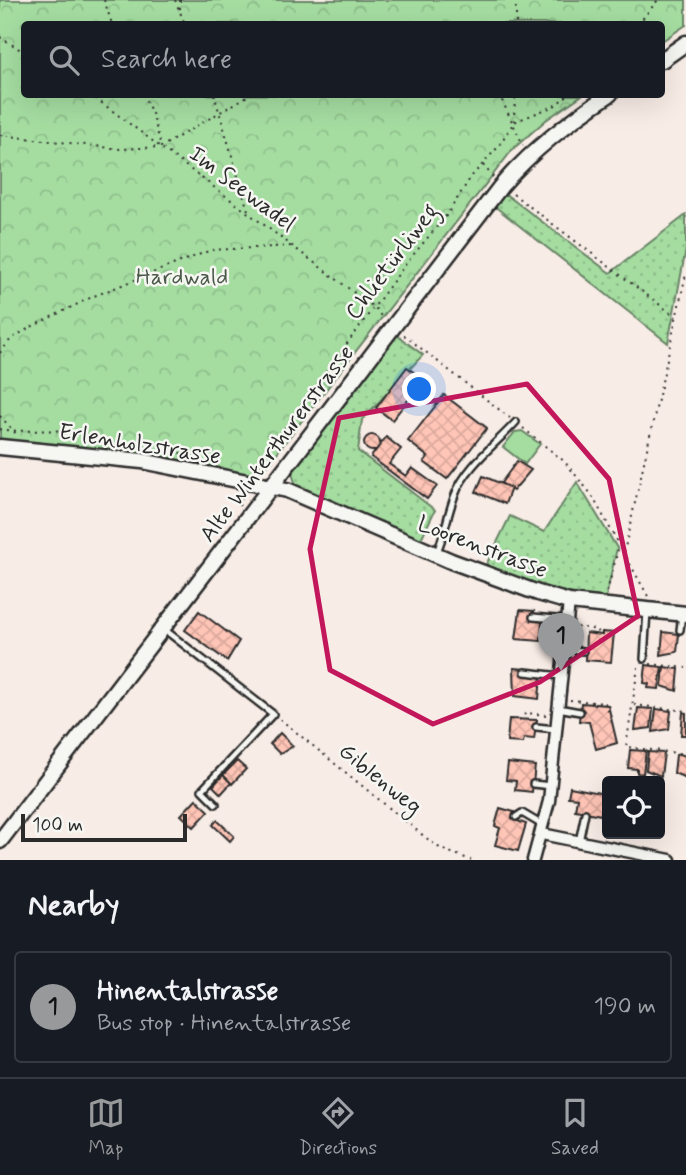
<!DOCTYPE html>
<html lang="en">
<head>
<meta charset="utf-8">
<style>
  body { margin:0; font-family:Mynerve,sans-serif; background:#20242c; color:#f1f3f6 }
  .controls { position:absolute; right:21px; bottom:21px; display:grid; overflow:hidden; border-radius:7px; box-shadow:0 7px 28px #0002 }
  .controls button { width:63px; height:63px; display:grid; place-items:center; padding:0; border:0; border-bottom:2px solid #363941; background:#171b24; color:#f1f3f6; font:35px sans-serif }
  .scale { position:absolute; left:21px; bottom:18px; width:166px; box-sizing:border-box; padding-left:7px; border:4px solid #2b2b2b; border-top:0; font-size:19px; line-height:24px; white-space:nowrap; color:#2b2b2b; -webkit-text-stroke:5px #f6f6f2; paint-order:stroke }
  .you { position:absolute; left:420px; top:390px; width:24px; height:24px; margin:-18px; border:5px solid #fff; border-radius:50%; background:#1a73e8; box-shadow:0 0 0 10px #1a73e833 }
  .badge { display:grid; place-items:center; width:46px; height:46px; border-radius:50%; background:#98999b; color:#111; font-size:23px; font-weight:700 }
  .pin { position:absolute; translate:-50% -58px; filter:drop-shadow(0 2px 4px #0008) }
  .pin::after { content:''; position:absolute; top:37px; width:24px; height:21px; background:inherit; clip-path:polygon(0 0,100% 0,50% 100%) }
  .list { margin:0; padding:0; list-style:none }
  h2 { display:flex; justify-content:space-between; align-items:center; height:91px; margin:0; padding:0 28px; font-size:30px }
  h2 small { font-size:23px; font-weight:400; color:#9ea1a6 }
  .list li { display:grid; grid-template-columns:46px 1fr auto; gap:21px; align-items:center; box-sizing:border-box; height:112px; margin:0 14px 14px; padding:0 14px; border:2px solid #363941; border-radius:7px }
  .list b { display:block; font-size:26px; white-space:nowrap }
  .list p { margin:0; font-size:23px; white-space:nowrap; color:#9ea1a6 }
  .list em { font-size:23px; font-style:normal; color:#9ea1a6 }
  .icon { flex:none; width:38px; height:38px; fill:none; stroke:currentColor; stroke-width:2; stroke-linecap:round; stroke-linejoin:round }
  .map { position:relative; flex:none; width:686px; height:860px; overflow:hidden }
  .search { position:absolute; background:#171b24; box-shadow:0 7px 28px #0002; left:21px; right:21px; top:21px; height:77px; display:flex; align-items:center; gap:18px; box-sizing:border-box; padding:0 24px; border-radius:7px; color:#9ea1a6; font-size:26px }
  .sheet { height:217px; background:#171b24 }
  nav { display:flex; justify-content:space-around; align-items:center; box-sizing:border-box; height:98px; border-top:2px solid #363941; background:#171b24; font-size:19px; color:#9ea1a6 }
  nav a { display:grid; justify-items:center; gap:4px }
  nav .on { color:#98999b }
  .map>svg:first-child { display:block }
  .grass { fill:url(#grass-dots); stroke:#688466; stroke-width:2 }
  .forest { fill:url(#forest-crowns); stroke:#688466; stroke-width:2 }
  .garden { fill:#a5dda1; stroke:#688466; stroke-width:2 }
  .building { fill:url(#building-cross-hatch); stroke:#2b2b2b; stroke-width:2 }
  .lines { fill:none; stroke-linecap:round; stroke-linejoin:round }
  .lane-casing { stroke:#2b2b2b; stroke-width:10 }
  .street-casing { stroke:#2b2b2b; stroke-width:15 }
  .secondary-casing { stroke:#2b2b2b; stroke-width:19 }
  .path { stroke:#2b2b2b; stroke-width:2; stroke-dasharray:2 5; stroke-linecap:butt }
  .lane { stroke:#f6f6f2; stroke-width:5 }
  .street { stroke:#f6f6f2; stroke-width:10 }
  .secondary { stroke:#f6f6f2; stroke-width:14 }
  .marked { fill:none; stroke:#c2185b; stroke-width:5; stroke-linejoin:round }
  .labels { text-anchor:middle; stroke-width:5; stroke-linejoin:round; paint-order:stroke }
  .street-label { font-size:23px; fill:#2b2b2b; stroke:#f6f6f2 }
  .park-label { font-size:23px; fill:#4a5848; stroke:#f6f6f2 }
</style>
</head>
<body>
<div class="map">
<svg width="686" height="860" viewBox="0 0 686 860">
  <defs>
    <pattern id="grass-dots" width="8" height="8" patternUnits="userSpaceOnUse" patternTransform="scale(1.75)"><rect width="8" height="8" fill="#a5dda1"/><path d="M2 2h.1M6 6h.1" fill="none" stroke="#8ebe8b" stroke-width="1.8" stroke-linecap="round"/></pattern>
    <pattern id="forest-crowns" width="20" height="18" patternUnits="userSpaceOnUse" patternTransform="scale(1.75)"><rect width="20" height="18" fill="#a5dda1"/><path d="M2 6a3 3 0 1 1 6 0M12 15a3 3 0 1 1 6 0" fill="none" stroke="#8ebe8b"/></pattern>
    <pattern id="building-cross-hatch" width="8" height="8" patternUnits="userSpaceOnUse" patternTransform="scale(1.75)"><rect width="8" height="8" fill="#ffc5b6"/><path d="M0 0l8 8M0 8l8-8" fill="none" stroke="#dba99d"/></pattern>
  </defs>
  <rect width="100%" height="100%" fill="#f8ece6"/>
  <filter id="ink" filterUnits="userSpaceOnUse"><feTurbulence type="fractalNoise" baseFrequency=".0143" numOctaves="2"/><feDisplacementMap in="SourceGraphic" scale="14" xChannelSelector="R" yChannelSelector="G"/><feConvolveMatrix kernelMatrix="1 2 1 2 8 2 1 2 1" color-interpolation-filters="sRGB"/></filter>
  <g filter="url(#ink)">
    <!-- grass -->
    <g class="grass">
      <path d="M 504,193 L 610,273 L 686,215 L 686,249 L 668,343 L 493,205 Z"/>
      <path d="M 394,333 L 423,355 L 362,420 L 358,451 L 435,510 L 420,541 L 296,486 L 292,473 L 295,466 Z"/>
      <path d="M 577,482 L 617,548 L 605,601 L 519,582 L 485,567 L 510,516 L 544,532 Z"/>
    </g>
    <!-- forest -->
    <path class="forest" d="M 0,0 L 686,0 L 686,25 L 662,41 L 662,24 L 24,24 L 24,94 L 582,95 L 546,120 L 513,149 L 276,454 L 250,474 L 0,442 Z"/>
    <!-- garden -->
    <path class="garden" d="M 522,431 L 540,444 L 525,464 L 503,447 L 515,432 Z"/>
    <!-- building -->
    <g class="building">
      <path d="M 407,367 L 424,380 L 392,420 L 376,408 Z"/>
      <path d="M 444,395 L 487,428 L 447,479 L 424,462 L 428,457 L 408,441 Z"/>
      <circle cx="372" cy="443" r="8"/>
      <path d="M 386,437 L 401,449 L 389,464 L 406,476 L 412,468 L 437,486 L 427,499 L 371,457 Z"/>
      <path d="M 517,461 L 531,470 L 513,491 L 501,483 Z"/>
      <path d="M 483,476 L 511,488 L 505,504 L 476,492 Z"/>
      <path d="M 520,610 L 534,611 L 533,621 L 542,621 L 541,641 L 516,639 Z"/>
      <path d="M 199,611 L 239,641 L 227,661 L 185,630 Z"/>
      <path d="M 602,632 L 614,633 L 611,662 L 585,660 L 586,633 L 602,635 Z"/>
      <path d="M 663,632 L 679,634 L 677,652 L 661,655 Z"/>
      <path d="M 646,665 L 662,667 L 659,689 L 648,688 L 649,684 L 644,683 Z"/>
      <path d="M 664,667 L 679,669 L 677,691 L 662,686 Z"/>
      <path d="M 514,668 L 525,669 L 525,675 L 541,676 L 539,699 L 515,696 Z"/>
      <path d="M 581,703 L 608,705 L 617,743 L 596,749 L 589,722 L 579,721 Z"/>
      <path d="M 638,708 L 653,709 L 651,728 L 635,730 Z"/>
      <path d="M 656,709 L 671,711 L 669,729 L 653,732 Z"/>
      <path d="M 683,712 L 686,713 L 686,735 L 681,735 Z"/>
      <path d="M 509,719 L 537,720 L 534,739 L 524,738 L 523,743 L 507,742 Z"/>
      <path d="M 280,733 L 293,746 L 280,754 L 270,744 Z"/>
      <path d="M 630,750 L 646,751 L 643,774 L 637,773 L 637,769 L 628,768 Z"/>
      <path d="M 648,752 L 664,753 L 661,776 L 646,770 Z"/>
      <path d="M 679,754 L 686,756 L 686,778 L 674,773 L 676,755 Z"/>
      <path d="M 237,761 L 246,769 L 232,784 L 223,775 Z"/>
      <path d="M 508,763 L 535,766 L 532,792 L 515,790 L 516,781 L 506,780 Z"/>
      <path d="M 223,775 L 231,783 L 221,794 L 213,786 Z"/>
      <path d="M 570,787 L 605,794 L 601,815 L 575,810 L 577,798 L 568,797 Z"/>
      <path d="M 196,799 L 209,811 L 194,827 L 181,815 Z"/>
      <path d="M 500,808 L 514,812 L 512,819 L 526,824 L 518,851 L 495,845 L 500,828 L 495,826 Z"/>
      <path d="M 217,820 L 234,836 L 230,841 L 213,825 Z"/>
    </g>
    <g class="lines">
      <!-- lane casing -->
      <g class="lane-casing">
        <g id="lane">
          <path d="M 436,554 C 445,535 447,515 455,495 C 465,467 496,444 516,422"/>
          <path d="M 533,617 L 567,620"/>
          <path d="M 165,630 L 273,714 L 202,790 L 216,804"/>
          <path d="M 680,630 L 682,614"/>
          <path d="M 564,649 L 583,651"/>
          <path d="M 644,659 L 647,611"/>
          <path d="M 525,672 L 561,676"/>
          <path d="M 558,708 L 580,712"/>
          <path d="M 536,727 L 556,729"/>
          <path d="M 533,784 L 551,786"/>
          <path d="M 516,817 L 522,813 L 544,826"/>
          <path d="M 579,842 L 585,813"/>
        </g>
      </g>
      <!-- street casing -->
      <g class="street-casing">
        <g id="street">
          <path d="M 542,834 L 670,860"/>
          <path d="M 533,860 L 549,801 L 569,602"/>
        </g>
      </g>
      <!-- secondary casing -->
      <g class="secondary-casing">
        <g id="secondary">
          <path d="M 662,60 L 686,43"/>
          <path d="M 0,447 L 142,461 L 287,490 L 451,561 L 538,593 L 569,602 L 686,614"/>
          <path d="M 0,841 L 501,186 C 533,149 570,121 610,94"/>
        </g>
      </g>
      <!-- path -->
      <g class="path">
        <path d="M 104,0 L 112,24"/>
        <path d="M 175,0 L 185,24"/>
        <path d="M 516,0 L 516,24"/>
        <path d="M 180,9 L 180,0"/>
        <path d="M 638,24 L 658,0"/>
        <path d="M 0,37 L 24,52"/>
        <path d="M 90,94 L 376,309 L 383,319"/>
        <path d="M 143,94 L 153,116 L 161,146"/>
        <path d="M 214,94 L 249,214"/>
        <path d="M 499,94 L 523,145"/>
        <path d="M 514,121 L 515,94"/>
        <path d="M 0,135 L 120,149 L 161,147 L 251,94"/>
        <path d="M 483,165 L 493,177"/>
        <path d="M 513,194 L 676,317"/>
        <path d="M 404,335 L 510,418"/>
        <path d="M 0,353 L 11,339 L 31,327 L 94,296 L 211,250 L 293,246"/>
        <path d="M 0,416 L 18,436"/>
        <path d="M 523,428 L 565,462 L 591,494 L 649,598"/>
        <path d="M 0,429 C 21,433 43,429 65,431 C 80,432 93,440 108,442 C 143,447 165,447 200,459"/>
        <path d="M 255,468 L 408,261 L 446,216 L 471,177 L 498,147 L 514,122 L 554,106 L 569,94"/>
        <path d="M 261,471 L 275,459"/>
        <path d="M 239,506 L 243,495"/>
        <path d="M 624,552 L 686,274"/>
        <path d="M 607,592 L 619,546"/>
        <path d="M 577,627 L 597,630 L 600,634"/>
        <path d="M 650,664 L 686,668"/>
        <path d="M 638,667 L 626,747 L 686,754"/>
        <path d="M 570,700 L 605,703 L 612,721"/>
        <path d="M 634,705 L 686,711"/>
        <path d="M 280,719 L 425,837 L 441,849 L 471,860"/>
        <path d="M 519,720 L 526,713 L 546,715"/>
      </g>
      <!-- lane -->
      <use href="#lane" class="lane"/>
      <!-- street -->
      <use href="#street" class="street"/>
      <!-- secondary -->
      <use href="#secondary" class="secondary"/>
    </g>
  </g>
  <!-- marked area -->
  <path class="marked" d="M 527,384 L 609,479 L 638,616 L 540,682 L 433,724 L 330,670 L 310,549 L 339,418 Z"/>
  <g class="labels">
    <!-- street labels -->
    <g class="street-label">
      <text transform="translate(243 188) rotate(37)" y="8">Im Seewadel</text>
      <text transform="translate(391 261) rotate(-53)" y="8">Chlietürliweg</text>
      <text transform="translate(140 443) rotate(9)" y="8">Erlenholzstrasse</text>
      <text transform="translate(276 443) rotate(-53)" y="8">Alte Winterthurerstrasse</text>
      <text transform="translate(483 546) rotate(21)" y="8">Loorenstrasse</text>
      <text transform="translate(381 778) rotate(39)" y="8">Giblenweg</text>
    </g>
    <!-- park labels -->
    <g class="park-label">
      <text x="182" y="284">Hardwald</text>
    </g>
  </g>
</svg>
<div class="controls">
<button><svg class="icon" aria-label="locate" viewBox="0 0 24 24"><circle cx="12" cy="12" r="6"/><path d="M12 2v4M12 18v4M2 12h4M18 12h4"/></svg></button>
</div>
<div class="scale">100 m</div>
<div class="you"></div>
<div class="pin badge" style="left:561px;top:671px">1</div>
<div class="search"><svg class="icon" aria-label="search" viewBox="0 0 24 24"><circle cx="10" cy="10" r="6"/><path d="M15 15l6 6"/></svg>Search here</div>
</div>
<section class="sheet">
<h2>Nearby<small></small></h2>
<ul class="list">
<li><span class="badge">1</span><div><b>Hinentalstrasse</b><p>Bus stop · Hinentalstrasse</p></div><em>190 m</em></li>
</ul>
</section>
<nav>
<a class="on"><svg class="icon" aria-label="map" viewBox="0 0 24 24"><path d="M3 6l6-2 6 2 6-2v14l-6 2-6-2-6 2zM9 4v14M15 6v14"/></svg>Map</a>
<a><svg class="icon" aria-label="directions" viewBox="0 0 24 24"><path d="M12 3l9 9-9 9-9-9zM9 14v-3h6M13 9l2 2-2 2"/></svg>Directions</a>
<a><svg class="icon" aria-label="saved" viewBox="0 0 24 24"><path d="M7 4h10v16l-5-4-5 4z"/></svg>Saved</a>
</nav>
</body>
</html>
